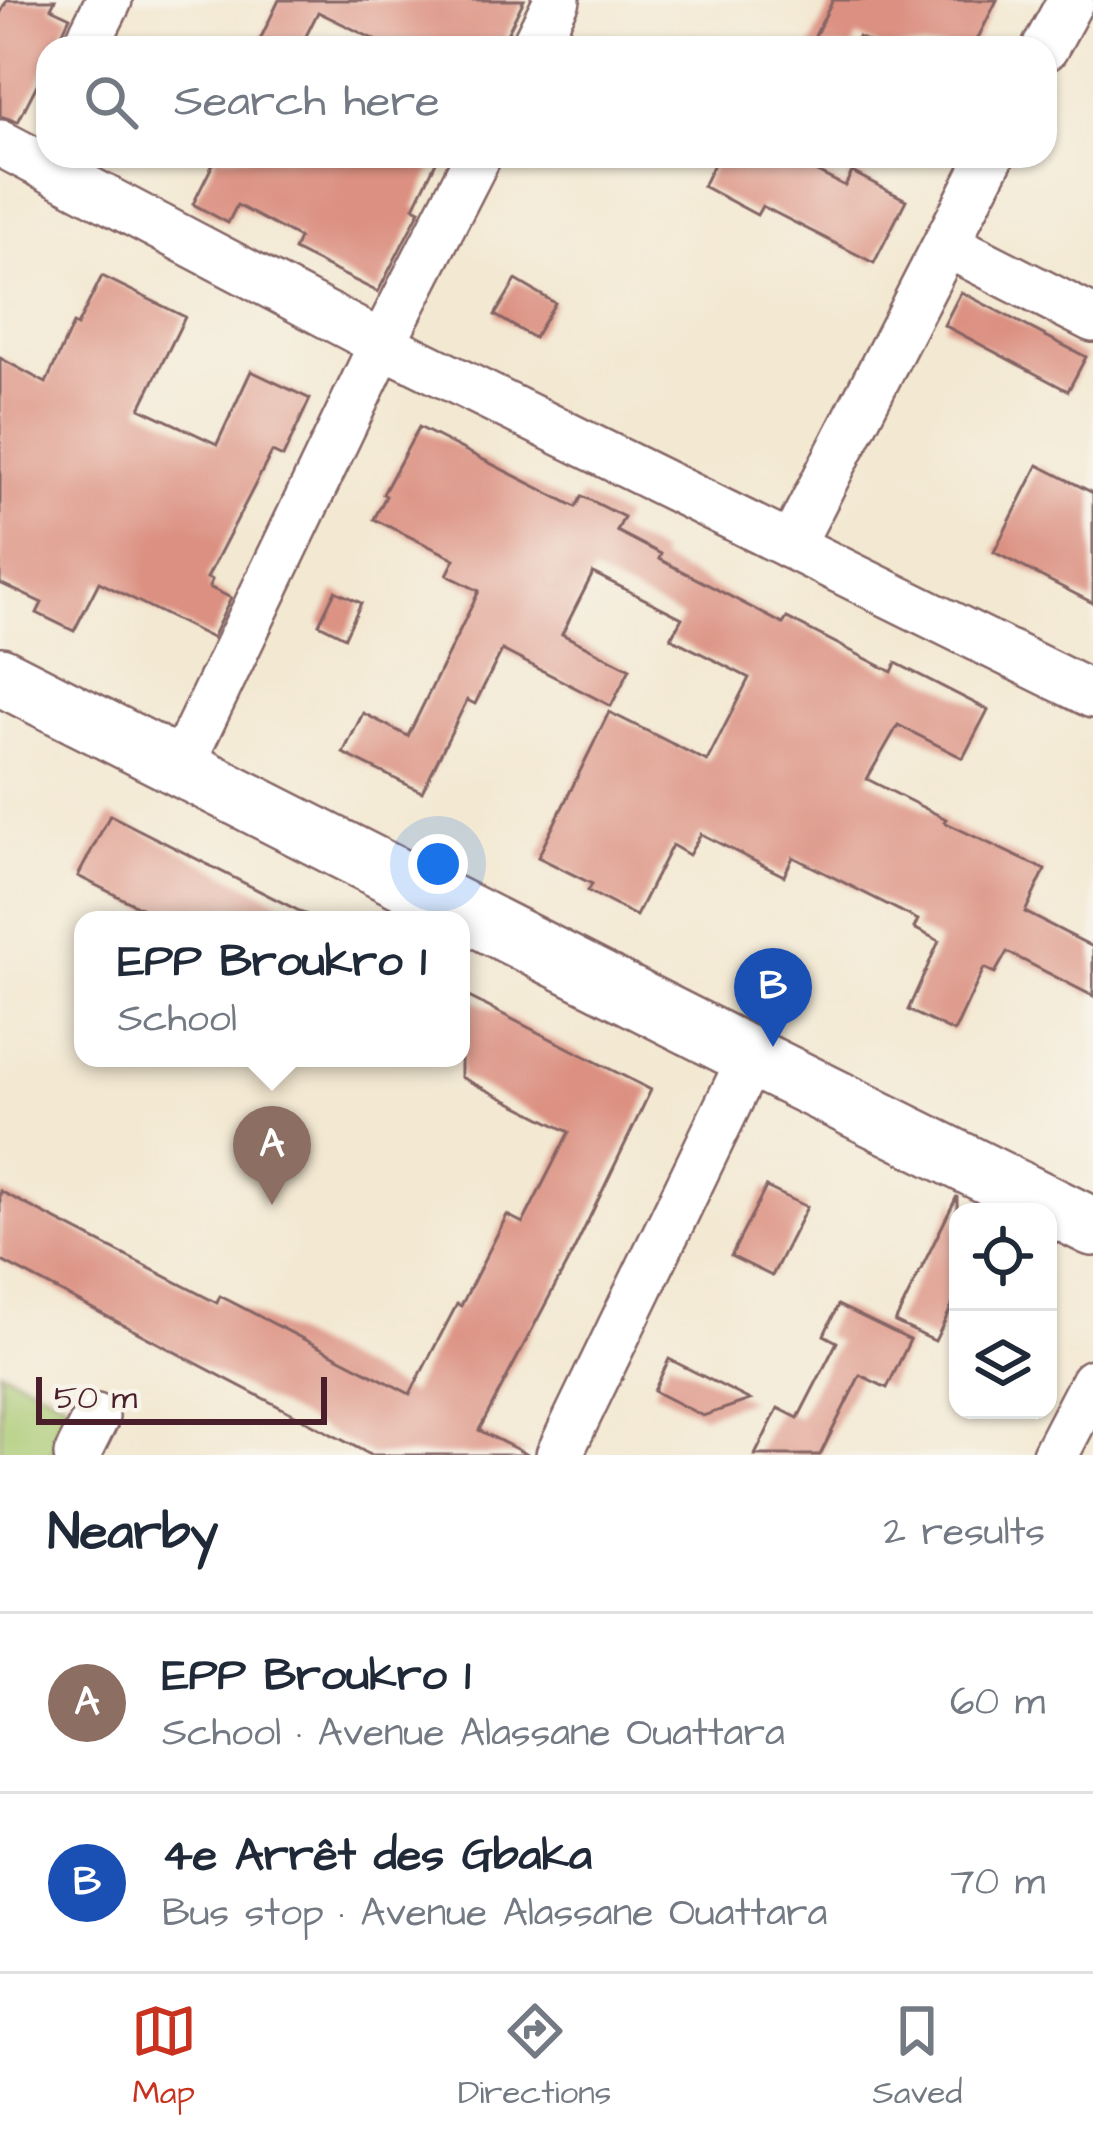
<!DOCTYPE html>
<html lang="en">
<head>
<meta charset="utf-8">
<style>
  body { margin:0; font-family:"Architects Daughter",sans-serif; background:#f2f2f3; color:#1f2937 }
  .controls { position:absolute; right:36px; bottom:36px; display:grid; overflow:hidden; border-radius:24px; box-shadow:0 3px 9px #0004 }
  .controls button { width:108px; height:108px; display:grid; place-items:center; padding:0; border:0; border-bottom:3px solid #e0e1e3; background:#fff; color:#1f2937; font:60px sans-serif }
  .scale { position:absolute; left:36px; bottom:30px; width:291px; box-sizing:border-box; padding-left:12px; border:6px solid #4a1f2b; border-top:0; font-size:33px; line-height:42px; white-space:nowrap; color:#4a1f2b; -webkit-text-stroke:9px #f7f3e8; paint-order:stroke }
  .you { position:absolute; left:438px; top:864px; width:42px; height:42px; margin:-30px; border:9px solid #fff; border-radius:50%; background:#1a73e8; box-shadow:0 0 0 18px #1a73e833 }
  .badge { display:grid; place-items:center; width:78px; height:78px; border-radius:50%; background:#c8321e; color:#fff; font-size:39px; font-weight:700 }
  .pin { position:absolute; translate:-50% -99px; filter:drop-shadow(0 3px 6px #0008) }
  .pin::after { content:''; position:absolute; top:63px; width:42px; height:36px; background:inherit; clip-path:polygon(0 0,100% 0,50% 100%) }
  .popup { position:absolute; left:74px; top:911px; width:396px; height:156px; box-sizing:border-box; display:grid; place-content:center; border-radius:24px; background:#fff; filter:drop-shadow(0 3px 9px #0005); font-size:39px; white-space:nowrap; color:#747a83 }
  .popup b { font-size:45px; color:#1f2937 }
  .popup::after { content:''; position:absolute; left:50%; top:100%; margin-left:-24px; border:24px solid transparent; border-top-color:#fff }
  .list { margin:0; padding:0; list-style:none }
  h2 { display:flex; justify-content:space-between; align-items:center; height:156px; margin:0; padding:0 48px; font-size:51px }
  h2 small { font-size:39px; font-weight:400; color:#747a83 }
  .list li { display:grid; grid-template-columns:78px 1fr auto; gap:36px; align-items:center; box-sizing:border-box; height:180px; padding:0 48px; border-top:3px solid #e0e1e3 }
  .list b { display:block; font-size:45px; white-space:nowrap }
  .list p { margin:0; font-size:39px; white-space:nowrap; color:#747a83 }
  .list em { font-size:39px; font-style:normal; color:#747a83 }
  .icon { flex:none; width:66px; height:66px; fill:none; stroke:currentColor; stroke-width:2; stroke-linecap:round; stroke-linejoin:round }
  .map { position:relative; flex:none; width:1093px; height:1455px; overflow:hidden }
  .search { position:absolute; background:#fff; box-shadow:0 3px 9px #0004; left:36px; right:36px; top:36px; height:132px; display:flex; align-items:center; gap:30px; box-sizing:border-box; padding:0 42px; border-radius:36px; color:#747a83; font-size:45px }
  .sheet { height:516px; background:#fff }
  nav { display:flex; justify-content:space-around; align-items:center; box-sizing:border-box; height:168px; border-top:3px solid #e0e1e3; background:#fff; font-size:33px; color:#747a83 }
  nav a { display:grid; justify-items:center; gap:6px }
  nav .on { color:#c8321e }
  .map>svg:first-child { display:block }
  .green { fill:#a8c972; stroke:#79744e; stroke-width:3 }
  .building { fill:#db9081 }
  .lines { fill:none; stroke-linecap:round; stroke-linejoin:round }
  .minor-casing { stroke:#856565; stroke-width:50 }
  .tertiary-casing { stroke:#856565; stroke-width:62 }
  .minor { stroke:#fff; stroke-width:45 }
  .tertiary { stroke:#fff; stroke-width:57 }
</style>
</head>
<body>
<div class="map">
<svg width="1093" height="1455" viewBox="0 0 1093 1455">
  <rect width="100%" height="100%" fill="#f7f3e8"/>
  <filter id="ink" filterUnits="userSpaceOnUse"><feTurbulence type="fractalNoise" baseFrequency=".00833" numOctaves="2"/><feDisplacementMap in="SourceGraphic" scale="24" xChannelSelector="R" yChannelSelector="G"/><feConvolveMatrix kernelMatrix="1 2 1 2 8 2 1 2 1" color-interpolation-filters="sRGB"/></filter>
  <filter id="wash" filterUnits="userSpaceOnUse"><feTurbulence type="fractalNoise" baseFrequency=".004" numOctaves="4" result="noise"/><feDisplacementMap in="SourceGraphic" scale="48" xChannelSelector="R" yChannelSelector="G"/><feGaussianBlur stdDeviation="2.7" result="paint"/><feColorMatrix in="noise" values="0 0 0 0 0 0 0 0 0 0 0 0 0 0 0 0 0 1.4 0 .05"/><feComposite in="paint" operator="in"/></filter>
  <g filter="url(#wash)">
    <rect width="100%" height="100%" fill="#f3e8d1"/>
    <!-- green -->
    <path class="green" d="M 0,1370 L 75,1407 L 51,1455 L 0,1455 Z"/>
    <g id="blocks">
      <!-- building -->
      <g class="building">
        <path d="M 7,0 L 55,0 L 51,8 L 70,17 L 55,48 L 48,48 L 48,63 L 18,122 L 0,116 L 0,14 Z"/>
        <path d="M 279,0 L 524,0 L 500,48 L 392,48 L 318,12 L 300,48 L 256,48 Z"/>
        <path d="M 833,0 L 997,0 L 973,48 L 882,48 L 858,37 L 852,48 L 809,48 Z"/>
        <path d="M 217,156 L 439,156 L 414,207 L 420,210 L 378,292 L 294,250 L 299,238 L 237,205 L 228,223 L 193,204 Z"/>
        <path d="M 718,156 L 785,156 L 845,186 L 852,172 L 906,200 L 874,263 L 762,206 L 757,215 L 703,186 Z"/>
        <path d="M 102,276 L 185,317 L 140,408 L 217,444 L 251,371 L 310,399 L 283,457 L 272,452 L 207,578 L 212,580 L 209,587 L 231,598 L 212,638 L 99,582 L 74,631 L 37,613 L 42,603 L 0,583 L 0,358 L 46,383 L 73,324 L 77,326 Z"/>
        <path d="M 516,280 L 555,303 L 534,338 L 495,315 Z"/>
        <path d="M 961,292 L 1086,357 L 1068,391 L 944,325 Z"/>
        <path d="M 419,427 L 576,507 L 582,496 L 624,517 L 617,531 L 661,554 L 659,559 L 783,624 L 787,618 L 892,672 L 896,663 L 988,710 L 963,758 L 898,725 L 867,779 L 946,819 L 944,822 L 1045,870 L 1025,912 L 1093,947 L 1093,996 L 1007,952 L 995,973 L 984,968 L 954,1032 L 908,1010 L 939,941 L 914,928 L 918,920 L 793,857 L 784,876 L 701,834 L 689,855 L 672,845 L 636,916 L 588,891 L 592,884 L 538,857 L 609,712 L 707,761 L 749,678 L 671,638 L 682,618 L 593,573 L 562,634 L 630,669 L 611,706 L 502,650 L 475,704 L 467,700 L 422,792 L 343,753 L 363,713 L 408,736 L 479,591 L 447,575 L 455,559 L 374,519 L 386,496 L 383,494 Z"/>
        <path d="M 1038,465 L 1093,493 L 1093,603 L 994,552 Z"/>
        <path d="M 335,591 L 361,603 L 345,637 L 319,624 Z"/>
        <path d="M 110,815 L 317,920 L 165,920 L 78,876 Z"/>
        <path d="M 461,993 L 651,1090 L 574,1250 L 479,1430 L 528,1455 L 371,1455 L 0,1260 L 0,1191 L 217,1303 L 220,1296 L 410,1394 L 457,1304 L 461,1306 L 507,1215 L 523,1223 L 569,1132 L 461,1077 Z"/>
        <path d="M 766,1187 L 807,1207 L 772,1276 L 731,1256 Z"/>
        <path d="M 957,1196 L 958,1294 L 935,1341 L 895,1322 Z"/>
        <path d="M 838,1305 L 910,1340 L 887,1388 L 860,1375 L 820,1455 L 755,1455 L 778,1408 L 798,1418 L 837,1342 L 824,1335 Z"/>
        <path d="M 669,1359 L 750,1400 L 703,1416 L 654,1391 Z"/>
      </g>
    </g>
  </g>
  <g filter="url(#ink)">
    <use href="#blocks" fill-opacity="0" stroke="#856565" stroke-width="3"/>
    <g class="lines">
      <!-- minor casing -->
      <g class="minor-casing">
        <g id="minor">
          <path d="M 85,48 L 109,0"/>
          <path d="M 533,48 L 557,0"/>
          <path d="M 1045,48 L 1071,0"/>
          <path d="M 0,143 L 382,344 L 1093,695"/>
          <path d="M 946,244 L 1093,319"/>
          <path d="M 791,546 L 991,156"/>
          <path d="M 179,769 L 382,344 L 478,156"/>
          <path d="M 77,1455 L 96,1417"/>
          <path d="M 559,1455 L 751,1057"/>
          <path d="M 1055,1455 L 1093,1382"/>
        </g>
      </g>
      <!-- tertiary casing -->
      <g class="tertiary-casing">
        <path id="tertiary" d="M 0,676 L 751,1057 L 1093,1227"/>
      </g>
      <!-- minor -->
      <use href="#minor" class="minor"/>
      <!-- tertiary -->
      <use href="#tertiary" class="tertiary"/>
    </g>
  </g>
</svg>
<div class="controls">
<button><svg class="icon" aria-label="locate" viewBox="0 0 24 24"><circle cx="12" cy="12" r="6"/><path d="M12 2v4M12 18v4M2 12h4M18 12h4"/></svg></button>
<button><svg class="icon" aria-label="layers" viewBox="0 0 24 24"><path d="M12 4l9 5-9 5-9-5zM3 14l9 5 9-5"/></svg></button>
</div>
<div class="scale">50 m</div>
<div class="you"></div>
<div class="pin badge" style="left:272px;top:1205px;background:#8d6e63">A</div>
<div class="popup"><b>EPP Broukro 1</b>School</div>
<div class="pin badge" style="left:773px;top:1047px;background:#1a4fb4">B</div>
<div class="search"><svg class="icon" aria-label="search" viewBox="0 0 24 24"><circle cx="10" cy="10" r="6"/><path d="M15 15l6 6"/></svg>Search here</div>
</div>
<section class="sheet">
<h2>Nearby<small>2 results</small></h2>
<ul class="list">
<li><span class="badge" style="background:#8d6e63">A</span><div><b>EPP Broukro 1</b><p>School · Avenue Alassane Ouattara</p></div><em>60 m</em></li>
<li><span class="badge" style="background:#1a4fb4">B</span><div><b>4e Arrêt des Gbaka</b><p>Bus stop · Avenue Alassane Ouattara</p></div><em>70 m</em></li>
</ul>
</section>
<nav>
<a class="on"><svg class="icon" aria-label="map" viewBox="0 0 24 24"><path d="M3 6l6-2 6 2 6-2v14l-6 2-6-2-6 2zM9 4v14M15 6v14"/></svg>Map</a>
<a><svg class="icon" aria-label="directions" viewBox="0 0 24 24"><path d="M12 3l9 9-9 9-9-9zM9 14v-3h6M13 9l2 2-2 2"/></svg>Directions</a>
<a><svg class="icon" aria-label="saved" viewBox="0 0 24 24"><path d="M7 4h10v16l-5-4-5 4z"/></svg>Saved</a>
</nav>
</body>
</html>
